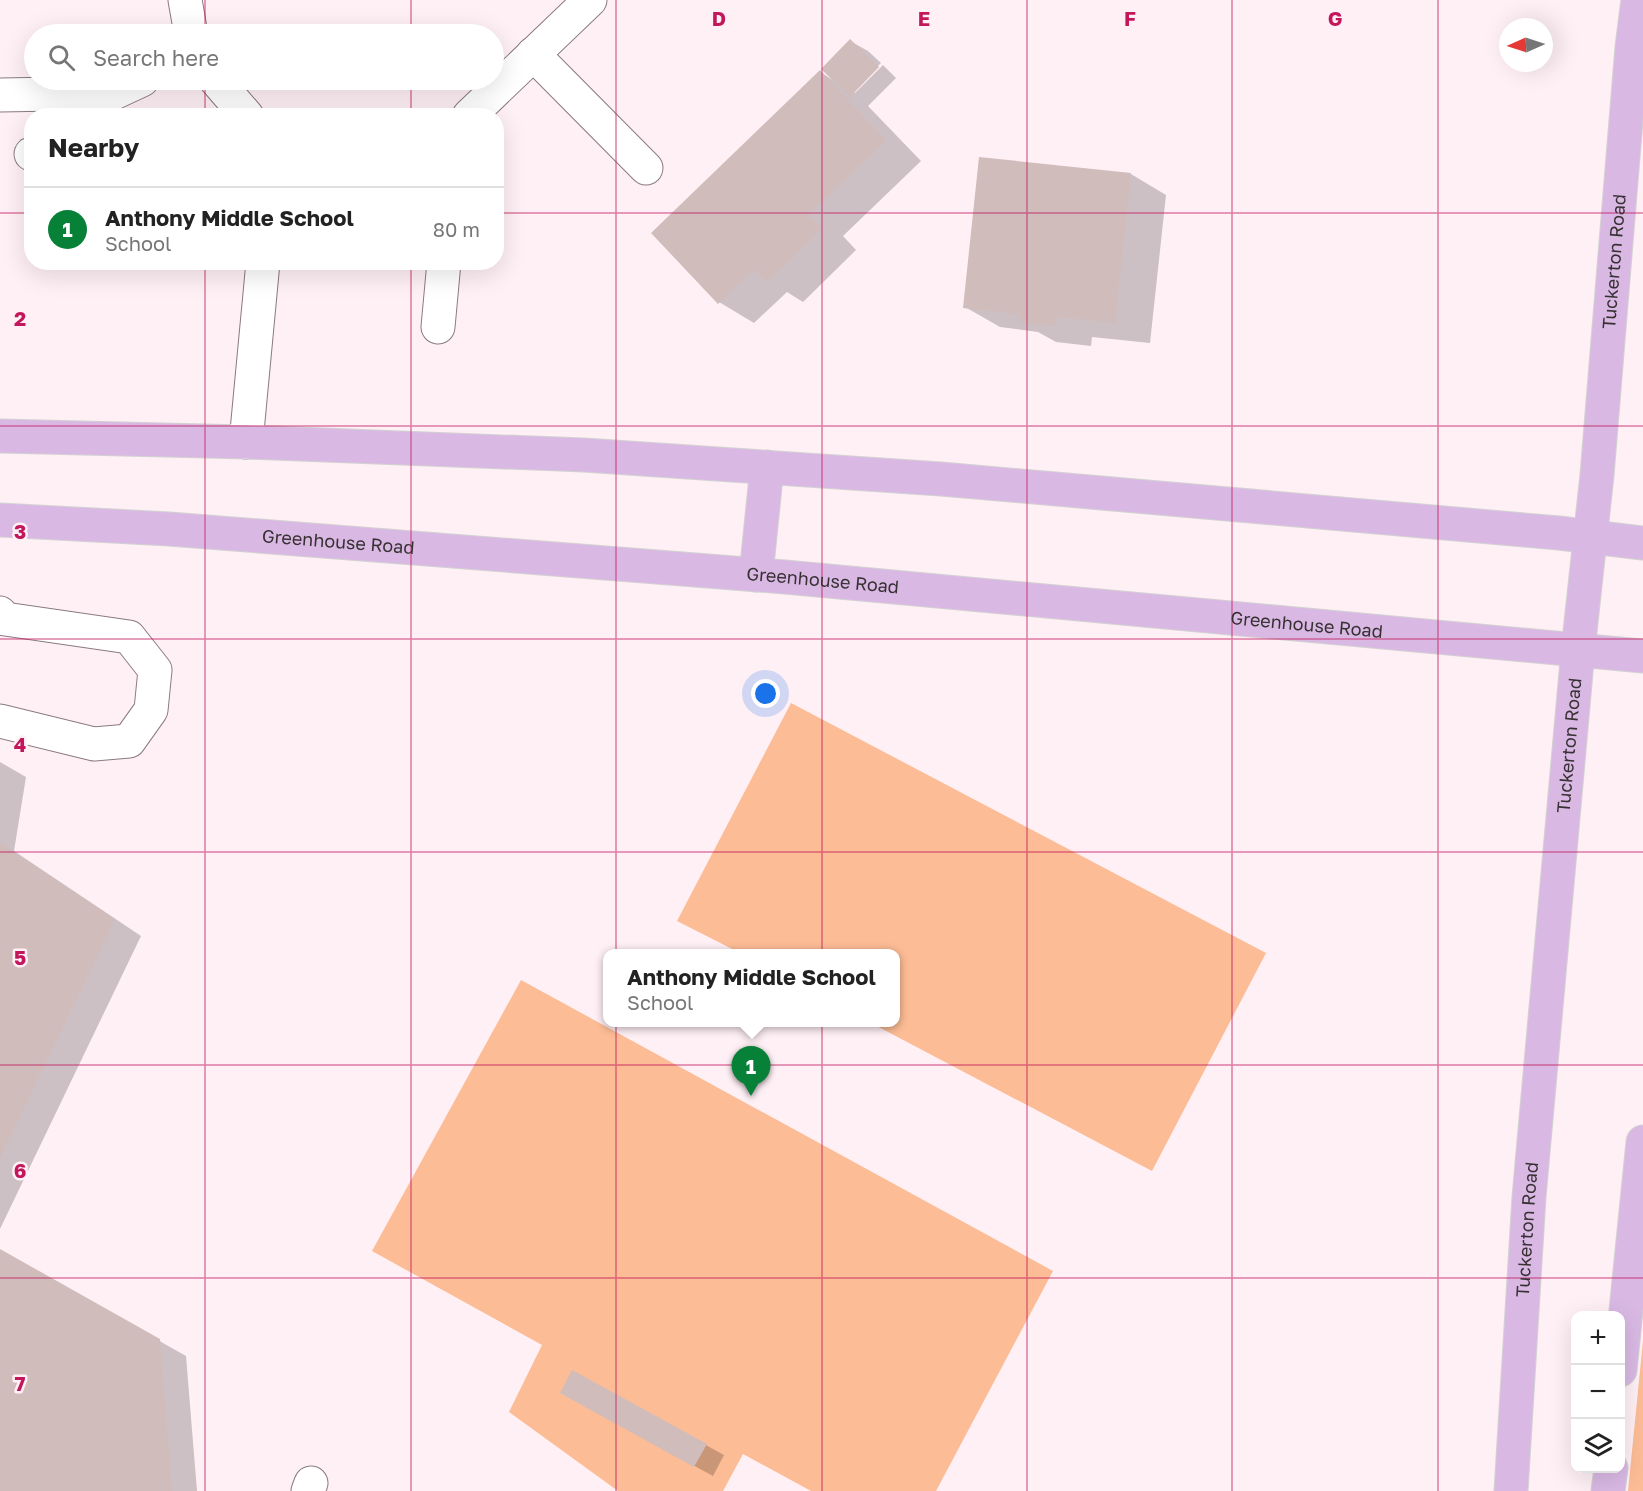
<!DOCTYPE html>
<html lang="en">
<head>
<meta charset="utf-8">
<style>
  body { margin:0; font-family:"Golos Text",sans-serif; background:#f2f2f2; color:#222 }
  .controls { position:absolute; right:18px; bottom:18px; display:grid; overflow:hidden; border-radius:12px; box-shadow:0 6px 24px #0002 }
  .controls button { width:54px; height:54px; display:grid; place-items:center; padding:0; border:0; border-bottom:2px solid #e0e0e0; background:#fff; color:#222; font:30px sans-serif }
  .compass { position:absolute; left:1499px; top:18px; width:54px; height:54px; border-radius:50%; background:#fff; box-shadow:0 6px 24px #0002; rotate:267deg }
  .you { position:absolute; left:766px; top:694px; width:21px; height:21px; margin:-15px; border:4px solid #fff; border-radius:50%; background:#1a73e8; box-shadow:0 0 0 9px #1a73e833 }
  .badge { display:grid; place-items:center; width:39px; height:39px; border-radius:50%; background:#078038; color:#fff; font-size:20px; font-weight:700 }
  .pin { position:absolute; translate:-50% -50px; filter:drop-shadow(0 2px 3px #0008) }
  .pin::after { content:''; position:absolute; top:32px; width:21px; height:18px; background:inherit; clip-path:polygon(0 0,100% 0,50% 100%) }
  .popup { position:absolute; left:603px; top:949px; width:297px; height:78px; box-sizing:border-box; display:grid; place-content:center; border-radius:12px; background:#fff; filter:drop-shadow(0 2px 4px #0005); font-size:20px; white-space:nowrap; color:#767676 }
  .popup b { font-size:22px; color:#222 }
  .popup::after { content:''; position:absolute; left:50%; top:100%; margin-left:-12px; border:12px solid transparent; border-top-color:#fff }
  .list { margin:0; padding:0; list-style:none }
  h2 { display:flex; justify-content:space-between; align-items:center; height:78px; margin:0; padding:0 24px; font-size:26px }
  h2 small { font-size:20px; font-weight:400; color:#767676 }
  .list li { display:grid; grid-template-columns:39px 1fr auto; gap:18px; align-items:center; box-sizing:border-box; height:84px; padding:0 24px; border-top:2px solid #e0e0e0 }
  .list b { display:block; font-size:22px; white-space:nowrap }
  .list p { margin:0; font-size:20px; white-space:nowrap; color:#767676 }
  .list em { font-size:20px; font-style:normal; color:#767676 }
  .icon { flex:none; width:33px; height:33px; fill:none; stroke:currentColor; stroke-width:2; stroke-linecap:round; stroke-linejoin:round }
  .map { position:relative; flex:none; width:1643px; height:1491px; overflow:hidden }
  .search { position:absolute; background:#fff; box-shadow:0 6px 24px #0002; left:24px; top:24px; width:480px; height:66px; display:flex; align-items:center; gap:15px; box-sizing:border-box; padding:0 21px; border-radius:33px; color:#767676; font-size:22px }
  .panel { position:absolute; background:#fff; box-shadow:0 6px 24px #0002; left:24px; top:108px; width:480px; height:162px; border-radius:24px }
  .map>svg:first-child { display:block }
  .green { fill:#fcbc95 }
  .shadow { fill:#0003 }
  .building { fill:#d0bcbb }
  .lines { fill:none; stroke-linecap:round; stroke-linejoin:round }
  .minor-casing { stroke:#8b7a81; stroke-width:35 }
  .major-casing { stroke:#d3d2d2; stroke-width:35 }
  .minor { stroke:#fff; stroke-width:33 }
  .major { stroke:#d9b9e4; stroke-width:33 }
  .grid { fill:none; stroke:#c2185b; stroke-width:1.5; stroke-opacity:0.55 }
  .labels { text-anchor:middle; stroke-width:5; stroke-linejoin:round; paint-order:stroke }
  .street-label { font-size:18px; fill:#383134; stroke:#fff0f6 }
  .grid-label { font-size:20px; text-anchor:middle; font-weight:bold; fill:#c2185b; stroke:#fff0f6; stroke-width:5; stroke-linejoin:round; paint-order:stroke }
</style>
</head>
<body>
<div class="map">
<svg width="1643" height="1491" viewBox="0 0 1643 1491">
  <rect width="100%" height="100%" fill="#fff0f6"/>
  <!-- green -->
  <g class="green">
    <path d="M 791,703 L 1266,953 L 1152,1171 L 871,1023 L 895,1022 L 895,954 L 740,953 L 677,921 Z"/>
    <path d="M 521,980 L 1053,1271 L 936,1491 L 811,1491 L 743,1454 L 723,1491 L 618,1491 L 509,1412 L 542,1345 L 372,1251 Z"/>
    <path d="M 1643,1341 L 1643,1491 L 1628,1491 Z"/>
  </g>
  <!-- shadow -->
  <g class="shadow">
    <path d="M 850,41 L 868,51 L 881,63 L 853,91 L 855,93 L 883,65 L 896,78 L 868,106 L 921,161 L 843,236 L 856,250 L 803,302 L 787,292 L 754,323 L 719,302 L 820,72 L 833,80 Z"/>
    <path d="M 1131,174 L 1166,195 L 1150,343 L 1092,337 L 1091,346 L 1056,342 L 1038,332 L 1000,327 L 965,307 Z"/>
    <path d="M 0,762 L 26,777 L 14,851 L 141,936 L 0,1229 Z"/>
    <path d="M 0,1251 L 186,1356 L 197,1491 L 0,1491 Z"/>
    <path d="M 573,1372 L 724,1455 L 713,1476 L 579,1403 Z"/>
  </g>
  <!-- building -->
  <g class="building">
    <path d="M 850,39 L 879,67 L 850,97 L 821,69 Z"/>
    <path d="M 820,70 L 886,140 L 808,215 L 822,229 L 767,282 L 754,269 L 718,304 L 651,233 Z"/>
    <path d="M 979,157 L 1131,173 L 1115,323 L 1057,317 L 1056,326 L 1019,322 L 1019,314 L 963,308 Z"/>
    <path d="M 0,843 L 115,919 L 0,1158 Z"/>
    <path d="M 0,1249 L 160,1339 L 172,1491 L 0,1491 Z"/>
    <path d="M 572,1370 L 707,1444 L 694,1467 L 560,1393 Z"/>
  </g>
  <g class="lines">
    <!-- minor casing -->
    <g class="minor-casing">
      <g id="minor">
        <path d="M 185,0 L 191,34"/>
        <path d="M 533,54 L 646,168"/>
        <path d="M 216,80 L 247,116"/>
        <path d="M 0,95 L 114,93 L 142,80"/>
        <path d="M 469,116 L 590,0"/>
        <path d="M 31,154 L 32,154"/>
        <path d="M 438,327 L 444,262"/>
        <path d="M 246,442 L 263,262"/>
        <path d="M 0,613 L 5,619 L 129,637 L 155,670 L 151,710 L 129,741 L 94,744 L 0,721"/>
        <path d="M 308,1491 L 311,1483"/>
      </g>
    </g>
    <!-- major casing -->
    <g class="major-casing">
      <g id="major">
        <path d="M 0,436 L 246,442 L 584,455 L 941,479 L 1559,533 L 1643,543"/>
        <path id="s1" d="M 0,520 L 169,529 L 785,577 L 1643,656"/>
        <path d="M 756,575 L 767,467"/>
        <path d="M 1620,1370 L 1643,1142"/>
        <path id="s2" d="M 1511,1491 L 1529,1197 L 1578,650 L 1597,475 L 1632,47 L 1638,0"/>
        <path d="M 1608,1491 L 1611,1468"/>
      </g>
    </g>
    <!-- minor -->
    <use href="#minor" class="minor"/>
    <!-- major -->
    <use href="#major" class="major"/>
  </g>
  <!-- grid -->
  <path class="grid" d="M 205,0 L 205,34M 411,0 L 411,34M 616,0 L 616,1491M 822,0 L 822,1491M 1027,0 L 1027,1491M 1232,0 L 1232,1491M 1438,0 L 1438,1491M 205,80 L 205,116M 411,80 L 411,116M 0,213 L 32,213M 496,213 L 1643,213M 205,262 L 205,1491M 411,262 L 411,1491M 0,426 L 1643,426M 0,639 L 1643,639M 0,852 L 1643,852M 0,1065 L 1643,1065M 0,1278 L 1643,1278"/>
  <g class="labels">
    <!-- street labels -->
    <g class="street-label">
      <text dy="6" stroke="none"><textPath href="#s2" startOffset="1234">Tuckerton Road</textPath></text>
      <text dy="6" stroke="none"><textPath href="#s1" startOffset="339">Greenhouse Road</textPath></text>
      <text dy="6" stroke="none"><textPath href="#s1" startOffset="825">Greenhouse Road</textPath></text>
      <text dy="6" stroke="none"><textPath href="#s1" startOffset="1311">Greenhouse Road</textPath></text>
      <text dy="6" stroke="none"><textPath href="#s2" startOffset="748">Tuckerton Road</textPath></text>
      <text dy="6" stroke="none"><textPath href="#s2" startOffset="262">Tuckerton Road</textPath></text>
    </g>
  </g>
  <g class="grid-label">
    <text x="719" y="26">D</text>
    <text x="924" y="26">E</text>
    <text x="1130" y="26">F</text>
    <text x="1335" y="26">G</text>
    <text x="20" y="326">2</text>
    <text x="20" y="539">3</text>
    <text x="20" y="752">4</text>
    <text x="20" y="965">5</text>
    <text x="20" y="1178">6</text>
    <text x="20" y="1391">7</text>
  </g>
</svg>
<div class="controls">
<button>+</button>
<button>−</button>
<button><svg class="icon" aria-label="layers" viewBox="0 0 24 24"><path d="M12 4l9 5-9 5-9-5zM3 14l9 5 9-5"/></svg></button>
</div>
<svg class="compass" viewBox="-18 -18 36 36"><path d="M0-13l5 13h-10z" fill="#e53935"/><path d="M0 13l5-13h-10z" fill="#767676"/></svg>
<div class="you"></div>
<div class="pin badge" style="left:751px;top:1096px">1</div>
<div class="popup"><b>Anthony Middle School</b>School</div>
<div class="search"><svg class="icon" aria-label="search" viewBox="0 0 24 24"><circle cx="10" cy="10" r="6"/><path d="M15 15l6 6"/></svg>Search here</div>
<section class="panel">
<h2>Nearby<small></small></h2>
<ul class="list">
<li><span class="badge">1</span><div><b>Anthony Middle School</b><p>School</p></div><em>80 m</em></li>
</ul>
</section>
</div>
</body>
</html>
